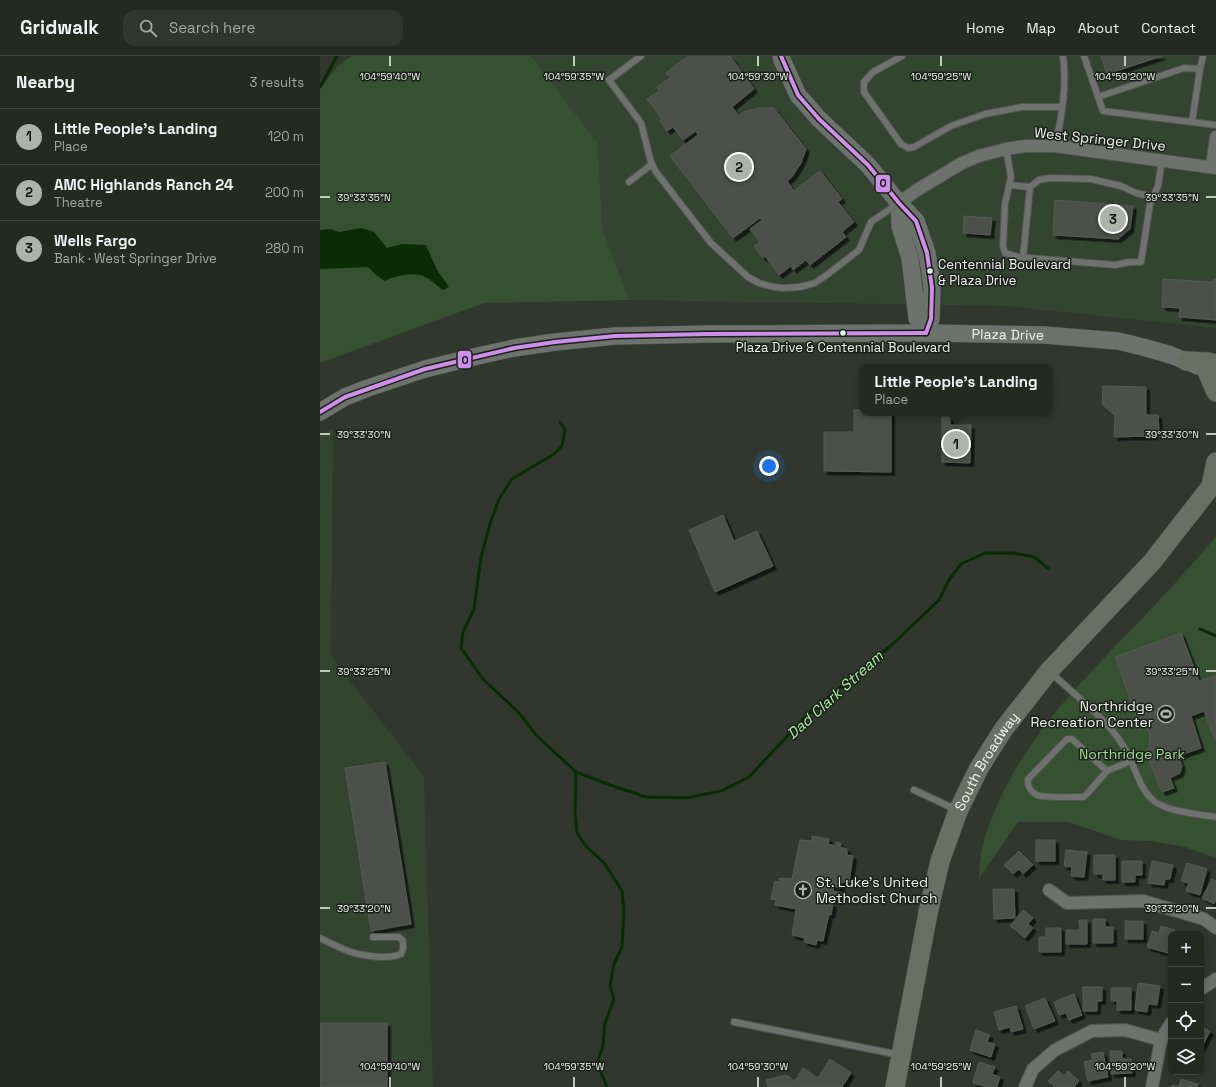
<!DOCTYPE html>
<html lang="en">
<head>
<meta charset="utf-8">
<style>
  body { margin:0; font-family:"Space Grotesk",sans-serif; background:#30362f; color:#f1f3f6 }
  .controls { position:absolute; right:12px; bottom:12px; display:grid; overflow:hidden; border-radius:8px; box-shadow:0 2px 10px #0003 }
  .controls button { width:36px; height:36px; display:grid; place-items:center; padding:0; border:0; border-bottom:1px solid #414640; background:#242a22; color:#f1f3f6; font:20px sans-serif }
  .you { position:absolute; left:449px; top:410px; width:14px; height:14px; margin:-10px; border:3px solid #fff; border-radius:50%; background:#1a73e8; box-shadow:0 0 0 6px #1a73e833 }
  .badge { display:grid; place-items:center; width:26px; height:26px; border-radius:50%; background:#acb4aa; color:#111; font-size:13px; font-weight:700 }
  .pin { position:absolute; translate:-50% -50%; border:2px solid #fff; box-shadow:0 1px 4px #0006 }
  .popup { position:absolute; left:540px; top:308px; width:192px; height:52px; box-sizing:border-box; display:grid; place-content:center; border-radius:8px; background:#242a22; filter:drop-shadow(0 1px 3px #0005); font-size:13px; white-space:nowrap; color:#a3a7a5 }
  .popup b { font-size:15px; color:#f1f3f6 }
  .popup::after { content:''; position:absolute; left:50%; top:100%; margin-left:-8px; border:8px solid transparent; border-top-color:#242a22 }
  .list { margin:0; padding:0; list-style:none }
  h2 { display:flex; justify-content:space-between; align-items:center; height:52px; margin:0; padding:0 16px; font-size:17px }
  h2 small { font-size:13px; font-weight:400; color:#a3a7a5 }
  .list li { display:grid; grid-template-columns:26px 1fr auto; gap:12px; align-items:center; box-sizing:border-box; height:56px; padding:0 16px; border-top:1px solid #414640 }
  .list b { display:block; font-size:15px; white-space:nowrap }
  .list p { margin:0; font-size:13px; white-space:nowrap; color:#a3a7a5 }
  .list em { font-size:13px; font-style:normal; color:#a3a7a5 }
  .icon { flex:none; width:22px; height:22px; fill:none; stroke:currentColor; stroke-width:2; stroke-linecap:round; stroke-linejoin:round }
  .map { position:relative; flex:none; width:896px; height:1031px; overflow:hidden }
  header { display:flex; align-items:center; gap:24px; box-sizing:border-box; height:56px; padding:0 20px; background:#242a22; border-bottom:1px solid #414640 }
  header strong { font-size:19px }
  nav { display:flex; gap:22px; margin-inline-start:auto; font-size:14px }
  .search { width:280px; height:36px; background:#30362f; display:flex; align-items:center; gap:10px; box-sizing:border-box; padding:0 14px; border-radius:12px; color:#a3a7a5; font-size:15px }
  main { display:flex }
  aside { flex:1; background:#242a22 }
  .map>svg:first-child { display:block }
  .built { fill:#334431 }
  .green { fill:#355131 }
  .water { fill:#0b2b06 }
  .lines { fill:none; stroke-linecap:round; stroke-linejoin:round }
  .stream { stroke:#0b2b06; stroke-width:3 }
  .building { fill:#4b514a; stroke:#545a52; filter:url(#shadow) }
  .lane-casing { stroke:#50564e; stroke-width:8 }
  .street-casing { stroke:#50564e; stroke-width:14 }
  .secondary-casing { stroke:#50564e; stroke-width:18 }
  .primary-casing { stroke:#50564e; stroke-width:20 }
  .lane { stroke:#6d726c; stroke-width:6 }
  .street { stroke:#6d726c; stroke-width:12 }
  .secondary { stroke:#6d726c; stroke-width:17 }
  .primary { stroke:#667164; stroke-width:19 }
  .bus-1-casing { stroke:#1a2019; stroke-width:7 }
  .bus-1 { stroke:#ce8fe9; stroke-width:4 }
  .ticks { fill:none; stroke:#eef6ec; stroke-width:1.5 }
  .bus-dot { fill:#eef6ec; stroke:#1a2019; stroke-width:1.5 }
  .labels { text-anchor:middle; stroke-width:3; stroke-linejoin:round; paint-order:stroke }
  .bus-label { font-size:13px; fill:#eef6ec; stroke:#1a2019; text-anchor:start }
  .street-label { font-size:14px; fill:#eef6ec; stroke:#1a2019 }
  .poi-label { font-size:14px; fill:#eef6ec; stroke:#1a2019; text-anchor:end }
  .park-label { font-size:14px; fill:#9bde8f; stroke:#1a2019 }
  .water-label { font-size:15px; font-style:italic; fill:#acf0a0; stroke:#1a2019 }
  .ticks-label { font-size:10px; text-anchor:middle; fill:#eef6ec; stroke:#1a2019; stroke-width:3; stroke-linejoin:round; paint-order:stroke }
  .line-badge { stroke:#1a2019; stroke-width:1.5 }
  .pale-badge-label { font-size:11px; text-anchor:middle; font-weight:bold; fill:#111 }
</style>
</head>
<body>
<header>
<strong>Gridwalk</strong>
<div class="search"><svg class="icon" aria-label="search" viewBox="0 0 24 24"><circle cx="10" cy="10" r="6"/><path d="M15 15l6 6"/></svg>Search here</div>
<nav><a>Home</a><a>Map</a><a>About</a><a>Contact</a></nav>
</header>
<main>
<aside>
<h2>Nearby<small>3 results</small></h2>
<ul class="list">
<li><span class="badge">1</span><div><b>Little People's Landing</b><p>Place</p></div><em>120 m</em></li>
<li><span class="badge">2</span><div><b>AMC Highlands Ranch 24</b><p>Theatre</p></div><em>200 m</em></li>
<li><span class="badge">3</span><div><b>Wells Fargo</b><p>Bank · West Springer Drive</p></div><em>280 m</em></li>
</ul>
</aside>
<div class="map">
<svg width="896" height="1031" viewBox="0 0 896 1031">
  <defs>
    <filter id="shadow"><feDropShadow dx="3.5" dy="3.5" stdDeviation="0" flood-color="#0009"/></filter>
  </defs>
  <rect width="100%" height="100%" fill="#30382e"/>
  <!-- built -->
  <g class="built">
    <path d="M 211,0 L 896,0 L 896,272 L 686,250 L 309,244 L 283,174 L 277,86 Z"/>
    <path d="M 13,373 L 11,600 L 104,721 L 113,1031 L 0,1031 L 0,378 Z"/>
  </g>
  <!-- green -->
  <g class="green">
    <path d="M 32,0 L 211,0 L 277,86 L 283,174 L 309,244 L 164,247 L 0,307 L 0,33 L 17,11 Z"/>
    <path d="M 896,481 L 896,802 L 865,791 L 832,785 L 801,784 L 748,766 L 698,766 L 659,822 C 660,788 667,772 681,741 C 711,676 761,626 810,575 C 840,544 868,513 896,481 Z"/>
  </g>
  <!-- water -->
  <path class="water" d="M 41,172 L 54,176 L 67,192 L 82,188 L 106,189 L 117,214 L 129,231 L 123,234 C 117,230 112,224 105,221 C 96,215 74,220 65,225 L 56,219 L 48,211 L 0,213 L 0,174 L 10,173 L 19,176 Z"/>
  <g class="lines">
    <!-- stream -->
    <g class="stream">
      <path d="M 0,31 L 17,0"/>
      <path d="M 240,366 L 245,374 L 242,390 L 234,398 L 192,423 L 179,443 L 170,468 L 161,501 L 154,553 L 143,576 L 141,592 L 163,623 L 199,657 L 216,679 L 256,716 L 255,756 L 257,777 L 266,790 L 284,807 L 302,835 L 304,855 L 302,891 L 294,908 L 290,930 L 294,943 L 285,967 L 283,990 L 277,1007 L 287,1031"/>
      <path d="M 880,573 L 896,580"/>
      <path d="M 256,716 L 290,729 L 326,741 L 366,742 L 401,735 L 429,721 L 487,659 L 575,586 L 619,544 L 629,524 L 641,508 L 665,497 L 693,497 L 714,501 L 728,512"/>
    </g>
  </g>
  <!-- building -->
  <g class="building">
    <path d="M 368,0 L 410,0 L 434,33 L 412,51 L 419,60 L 424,56 L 439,52 L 454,52 L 486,93 L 481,107 L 472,121 L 467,125 L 474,135 L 500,115 L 522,143 L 518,146 L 534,166 L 522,176 L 526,181 L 490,209 L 486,204 L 473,214 L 471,210 L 459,219 L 445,200 L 443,202 L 434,190 L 440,186 L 430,173 L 442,164 L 440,162 L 413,182 L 350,100 L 378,79 L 376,75 L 363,84 L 353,71 L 347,75 L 340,64 L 342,63 L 327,43 L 339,35 L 337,31 L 350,22 L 346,17 Z"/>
    <path d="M 781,0 L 842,0 L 787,18 Z"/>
    <path d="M 735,144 L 813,150 L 810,173 L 798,183 L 733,179 Z"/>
    <path d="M 644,160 L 672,162 L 670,179 L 643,177 Z"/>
    <path d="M 896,222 L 896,264 L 859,261 L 860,252 L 842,251 L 843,223 L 891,226 Z"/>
    <path d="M 783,330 L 826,331 L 826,357 L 828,359 L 838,359 L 839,374 L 834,373 L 834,380 L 794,381 L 795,360 L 782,348 Z"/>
    <path d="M 534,354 L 543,354 L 543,357 L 571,357 L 571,416 L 504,415 L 504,376 L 534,376 Z"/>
    <path d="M 622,361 L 630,361 L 630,369 L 651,369 L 650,407 L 622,406 Z"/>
    <path d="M 403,459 L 414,485 L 437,475 L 453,510 L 395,536 L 369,474 Z"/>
    <path d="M 861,577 L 879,625 L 896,620 L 896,683 L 895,684 L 884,655 L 871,660 L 881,692 L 858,700 L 862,710 L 860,717 L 850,722 L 854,732 L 842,736 L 825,695 L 829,692 L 830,679 L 825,665 L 817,663 L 795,601 Z"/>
    <path d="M 65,706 L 91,868 L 51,875 L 25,712 Z"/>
    <path d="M 492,780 L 509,783 L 508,788 L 516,790 L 516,786 L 521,787 L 520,791 L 527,793 L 527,799 L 533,800 L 529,827 L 521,826 L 520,832 L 513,830 L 513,835 L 521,837 L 520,844 L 511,844 L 510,847 L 513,848 L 511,859 L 509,858 L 503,885 L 497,884 L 496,889 L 484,886 L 485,882 L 472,879 L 476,853 L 455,849 L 456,844 L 451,843 L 455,825 L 459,826 L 460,822 L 472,823 L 480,784 L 492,785 Z"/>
    <rect x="716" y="784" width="19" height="21"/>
    <path d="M 746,794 L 767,796 L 764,821 L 751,820 L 752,811 L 744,810 Z"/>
    <path d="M 699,795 L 713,809 L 703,818 L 699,813 L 693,818 L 684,809 Z"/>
    <path d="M 774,799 L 795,799 L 795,824 L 783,824 L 783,818 L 774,818 Z"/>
    <path d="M 802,805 L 822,805 L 822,819 L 815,819 L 815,826 L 802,826 Z"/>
    <path d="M 832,805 L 853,809 L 850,823 L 845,823 L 844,829 L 828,827 Z"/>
    <path d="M 867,807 L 887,813 L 880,839 L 866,835 L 869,827 L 861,825 Z"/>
    <path d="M 892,823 L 896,825 L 896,844 L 894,848 L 882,842 Z"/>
    <path d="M 673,833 L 694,833 L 695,862 L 674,863 Z"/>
    <path d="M 703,854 L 713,862 L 708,868 L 713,872 L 705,882 L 690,870 Z"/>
    <path d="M 773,863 L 785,863 L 785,871 L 793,871 L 793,887 L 773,887 Z"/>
    <path d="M 759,864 L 767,864 L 767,888 L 746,888 L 746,874 L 760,874 Z"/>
    <rect x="805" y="865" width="18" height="18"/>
    <path d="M 841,870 L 855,874 L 853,878 L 851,878 L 851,886 L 848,897 L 827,891 L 832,875 L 839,877 Z"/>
    <path d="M 726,872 L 741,872 L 741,896 L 719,896 L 719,881 L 726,881 Z"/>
    <path d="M 818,927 L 840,930 L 837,949 L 828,948 L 827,956 L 815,954 Z"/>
    <path d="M 763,931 L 782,931 L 782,945 L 777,945 L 777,955 L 763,955 Z"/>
    <path d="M 791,932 L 811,932 L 811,954 L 797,954 L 797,945 L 791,945 Z"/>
    <path d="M 754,938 L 762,959 L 749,964 L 746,957 L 739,959 L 734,946 Z"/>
    <path d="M 725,942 L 735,965 L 714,973 L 705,950 Z"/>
    <path d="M 696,950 L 703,973 L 691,976 L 690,971 L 679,974 L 674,956 Z"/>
    <rect x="0" y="967" width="67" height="64"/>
    <path d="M 881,971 L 890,975 L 881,993 Z"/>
    <path d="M 656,974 L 670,979 L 667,986 L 675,988 L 671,1001 L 650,994 Z"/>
    <path d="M 790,995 L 802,995 L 802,1003 L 811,1003 L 812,1017 L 791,1018 Z"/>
    <path d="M 783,996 L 788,1021 L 768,1025 L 764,1006 L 773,1004 L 771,998 Z"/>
    <path d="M 510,1003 L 531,1017 L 522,1031 L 448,1031 L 446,1024 L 466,1019 L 475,1025 L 483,1012 L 498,1022 Z"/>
    <path d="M 659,1006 L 675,1011 L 672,1018 L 680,1021 L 677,1031 L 667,1031 L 653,1027 Z"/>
    <path d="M 738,1015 L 744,1020 L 748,1015 L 759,1025 L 754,1031 L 735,1031 L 728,1025 Z"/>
    <path d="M 861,1023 L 878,1028 L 877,1031 L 851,1031 L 852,1029 L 859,1031 Z"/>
  </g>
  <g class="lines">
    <!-- lane casing -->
    <g class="lane-casing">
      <g id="lane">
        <path d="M 321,0 L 289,24 L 321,67 L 331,106 L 336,116 L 391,187 L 428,221 L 439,227 L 454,231 L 463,232 L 480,231 L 495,227 L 508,218 L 539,194 L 551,166 L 576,149"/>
        <path d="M 582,0 L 553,16 L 544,26 L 544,36 L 581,88 L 588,92 L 594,91 L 631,70 L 665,58 L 702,51 L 741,51"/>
        <path d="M 764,0 L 783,55 L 896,69"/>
        <path d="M 778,41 L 864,12 L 880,13 L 883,0"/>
        <path d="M 872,66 L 880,13"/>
        <path d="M 735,90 C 742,63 747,27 743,0"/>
        <path d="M 686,93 L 691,121 L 685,148 L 683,190 L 685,197 L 698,201 L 795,209 L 810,206 L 821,206 L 830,148 L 838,130 L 842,104"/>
        <path d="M 309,126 L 332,108"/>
        <path d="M 689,129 L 710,131 L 703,202"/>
        <path d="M 710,131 L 719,124 L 730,122 L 771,123 L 801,130 L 816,137 L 833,141"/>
        <path d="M 730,616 C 752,636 781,659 798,682 C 801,687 805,692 808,698 C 816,714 820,734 834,745 C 848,756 879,758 896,761"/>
        <path d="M 787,715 L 752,683 L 747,683 L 708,723 C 707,730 711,736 717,739 C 725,742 753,741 763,741 L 766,739 L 787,715 L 811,705"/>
        <path d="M 594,734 L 637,754"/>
        <path d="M 0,882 C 24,894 35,900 62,901 C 69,901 75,901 81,898 L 83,893 L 83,885 L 79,881 L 53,881"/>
        <path d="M 414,966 L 580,999"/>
      </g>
    </g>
    <!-- street casing -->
    <g class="street-casing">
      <g id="street">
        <path d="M 892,111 L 896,81"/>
        <path d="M 579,147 L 597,134 L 642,107 L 659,100 L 686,93 L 705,90 L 735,90 L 896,112"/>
        <path d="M 729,834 L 747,847 L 823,845 L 884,863 L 896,872"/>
        <path d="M 881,933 L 896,923"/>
        <path d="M 705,1031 L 713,1013 L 735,994 L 772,975 L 805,974 L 841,984"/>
        <path d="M 832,1031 L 841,984 L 851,967"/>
      </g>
    </g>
    <!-- secondary casing -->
    <g class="secondary-casing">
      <g id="secondary">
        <path d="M 461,0 L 462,4 L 478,39 L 499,63 L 548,109 L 579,147 L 596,165 L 607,197 L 610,215 L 612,232 L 611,263 L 606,277"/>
        <path d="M 579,147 L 580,170 L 590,202 L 597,262 L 606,277"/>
        <path id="s1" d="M 0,356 L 25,341 L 48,332 L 105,313 L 158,300 L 194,292 L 235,286 L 295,280 L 388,278 L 606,277 L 724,279 L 798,285 L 823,291 L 851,299 L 878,310"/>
      </g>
    </g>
    <!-- primary casing -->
    <g class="primary-casing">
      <g id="primary">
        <path d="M 866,305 L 888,306 L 896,308"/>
        <path d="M 886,313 L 896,336"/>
        <path d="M 891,430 L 896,406"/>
        <path id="s2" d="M 575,1031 L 608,857 L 620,805 L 638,755 L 659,712 L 683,674 L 729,615 L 832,506 L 896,424"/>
      </g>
    </g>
    <!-- lane -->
    <use href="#lane" class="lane"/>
    <!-- street -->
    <use href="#street" class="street"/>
    <!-- secondary -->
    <use href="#secondary" class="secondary"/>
    <!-- primary -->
    <use href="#primary" class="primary"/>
    <!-- bus-1 casing -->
    <g class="bus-1-casing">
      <g id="bus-1">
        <path d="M 461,0 L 478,39 L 499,63 L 548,109 L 579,147 L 596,165 L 607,197 L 612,232 L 611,263 L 606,277"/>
        <path d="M 0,356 L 25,341 L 105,313 L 194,292 L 235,286 L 295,280 L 388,278 L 606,277"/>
      </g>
    </g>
    <!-- bus-1 -->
    <use href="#bus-1" class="bus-1"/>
  </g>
  <!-- ticks -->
  <path class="ticks" d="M 70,0 L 70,10M 254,0 L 254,10M 438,0 L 438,10M 621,0 L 621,10M 805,0 L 805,10M 0,141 L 10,141M 886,141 L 896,141M 0,378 L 10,378M 886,378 L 896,378M 0,615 L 10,615M 886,615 L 896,615M 0,852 L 10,852M 886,852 L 896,852M 70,1021 L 70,1031M 254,1021 L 254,1031M 438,1021 L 438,1031M 621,1021 L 621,1031M 805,1021 L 805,1031"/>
  <!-- icons -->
  <defs>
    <g id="stadium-ring" transform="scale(0.9)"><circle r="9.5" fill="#1a2019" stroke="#acb4aa" stroke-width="1.5"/><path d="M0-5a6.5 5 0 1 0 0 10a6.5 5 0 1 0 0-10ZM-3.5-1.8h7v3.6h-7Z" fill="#acb4aa"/></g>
    <g id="church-ring" transform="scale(0.9)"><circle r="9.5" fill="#1a2019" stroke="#acb4aa" stroke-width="1.5"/><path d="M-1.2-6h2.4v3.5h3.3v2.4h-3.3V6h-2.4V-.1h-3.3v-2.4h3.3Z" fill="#acb4aa"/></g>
  </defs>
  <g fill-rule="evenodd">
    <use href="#stadium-ring" x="846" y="658"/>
    <use href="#church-ring" x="483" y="834"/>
  </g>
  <!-- markers -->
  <g class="bus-dot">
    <circle cx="610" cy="215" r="3.5"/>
    <circle cx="523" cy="277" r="3.5"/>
  </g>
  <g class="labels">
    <!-- bus labels -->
    <g class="bus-label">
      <text x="618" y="213">Centennial Boulevard<tspan x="618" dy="16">&amp; Plaza Drive</tspan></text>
      <text x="523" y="296" text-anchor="middle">Plaza Drive &amp; Centennial Boulevard</text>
    </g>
    <!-- street labels -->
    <g class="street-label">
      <text transform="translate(780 83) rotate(6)" y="5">West Springer Drive</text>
      <text dy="5" stroke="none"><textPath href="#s1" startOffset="700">Plaza Drive</textPath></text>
      <text dy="5" stroke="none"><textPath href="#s2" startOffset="341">South Broadway</textPath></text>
    </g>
    <!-- poi labels -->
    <g class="poi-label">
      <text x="833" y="655">Northridge<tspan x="833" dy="16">Recreation Center</tspan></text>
      <text x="496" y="831" text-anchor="start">St. Luke's United<tspan x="496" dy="16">Methodist Church</tspan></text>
    </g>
    <!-- park labels -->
    <g class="park-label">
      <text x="812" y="703">Northridge Park</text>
    </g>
    <!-- water labels -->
    <g class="water-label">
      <text transform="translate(515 639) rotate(-42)" y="5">Dad Clark Stream</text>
    </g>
  </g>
  <g class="ticks-label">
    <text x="70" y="24">104°59'40"W</text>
    <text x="254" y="24">104°59'35"W</text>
    <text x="438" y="24">104°59'30"W</text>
    <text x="621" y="24">104°59'25"W</text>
    <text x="805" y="24">104°59'20"W</text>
    <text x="44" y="145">39°33'35"N</text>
    <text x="852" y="145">39°33'35"N</text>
    <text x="44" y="382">39°33'30"N</text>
    <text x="852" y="382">39°33'30"N</text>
    <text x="44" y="619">39°33'25"N</text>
    <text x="852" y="619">39°33'25"N</text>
    <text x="44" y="856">39°33'20"N</text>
    <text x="852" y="856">39°33'20"N</text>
    <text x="70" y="1014">104°59'40"W</text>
    <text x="254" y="1014">104°59'35"W</text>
    <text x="438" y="1014">104°59'30"W</text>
    <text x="621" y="1014">104°59'25"W</text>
    <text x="805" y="1014">104°59'20"W</text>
  </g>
  <g class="line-badge">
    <rect x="555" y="118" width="16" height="19" rx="4" fill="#ce8fe9"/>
    <rect x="137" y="294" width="15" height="19" rx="4" fill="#ce8fe9"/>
  </g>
  <g class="pale-badge-label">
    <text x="563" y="131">0</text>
    <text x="145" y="308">0</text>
  </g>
</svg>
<div class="controls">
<button>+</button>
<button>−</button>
<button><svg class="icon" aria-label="locate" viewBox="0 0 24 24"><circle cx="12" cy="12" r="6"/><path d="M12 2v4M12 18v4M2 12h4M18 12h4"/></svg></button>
<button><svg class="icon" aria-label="layers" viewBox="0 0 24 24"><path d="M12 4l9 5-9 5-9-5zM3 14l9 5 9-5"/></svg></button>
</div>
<div class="you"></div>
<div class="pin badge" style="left:636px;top:388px">1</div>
<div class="popup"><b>Little People's Landing</b>Place</div>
<div class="pin badge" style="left:419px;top:111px">2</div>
<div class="pin badge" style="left:793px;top:163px">3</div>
</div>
</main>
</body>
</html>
